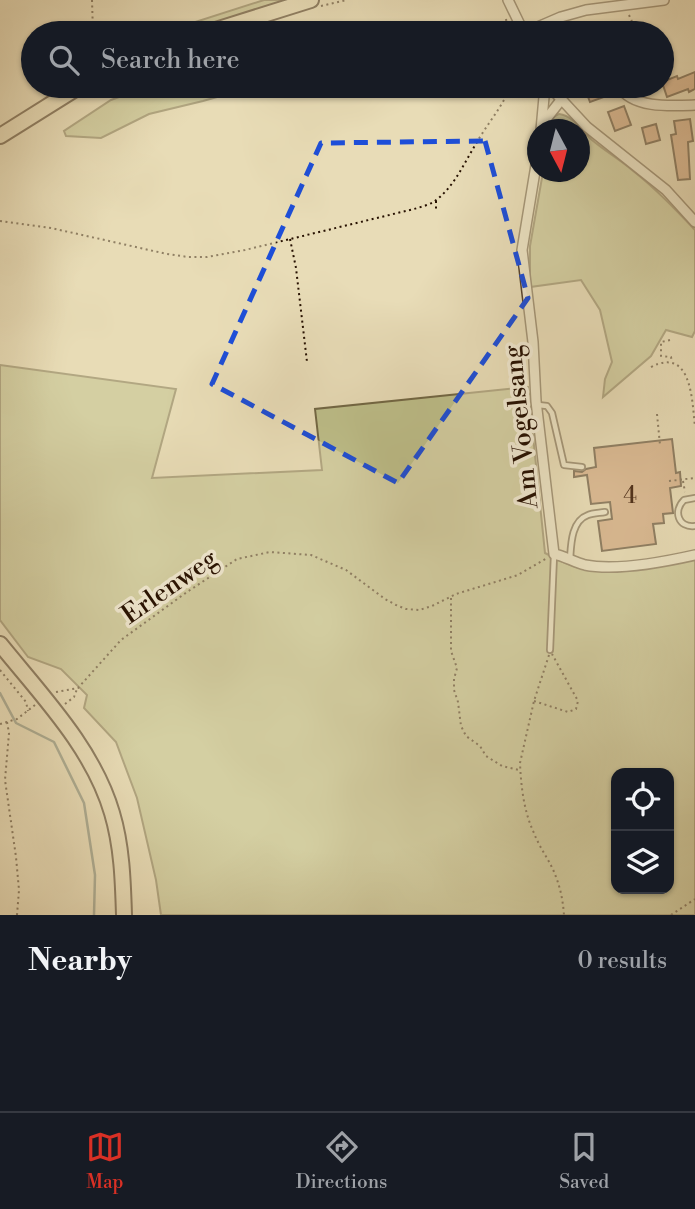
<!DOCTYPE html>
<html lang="en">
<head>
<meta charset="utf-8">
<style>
  body { margin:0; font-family:"Libre Bodoni",serif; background:#20242c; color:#f1f3f6 }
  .controls { position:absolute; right:21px; bottom:21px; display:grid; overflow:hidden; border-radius:14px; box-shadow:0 2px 5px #0004 }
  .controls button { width:63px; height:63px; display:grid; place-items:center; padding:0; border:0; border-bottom:2px solid #363941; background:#171b24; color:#f1f3f6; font:35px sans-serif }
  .compass { position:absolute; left:527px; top:119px; width:63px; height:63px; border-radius:50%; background:#171b24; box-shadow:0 2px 5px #0004; rotate:173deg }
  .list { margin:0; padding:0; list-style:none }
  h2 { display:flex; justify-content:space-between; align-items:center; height:91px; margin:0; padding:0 28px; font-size:30px }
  h2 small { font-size:23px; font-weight:400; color:#9ea1a6 }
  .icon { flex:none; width:38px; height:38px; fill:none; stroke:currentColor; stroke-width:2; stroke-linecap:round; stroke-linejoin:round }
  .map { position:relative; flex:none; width:695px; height:915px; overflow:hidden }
  .search { position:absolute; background:#171b24; box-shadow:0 2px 5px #0004; left:21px; right:21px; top:21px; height:77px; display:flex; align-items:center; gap:18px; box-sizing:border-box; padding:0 24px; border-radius:38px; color:#9ea1a6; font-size:26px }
  .sheet { height:196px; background:#171b24 }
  nav { display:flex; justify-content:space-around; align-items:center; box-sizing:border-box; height:98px; border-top:2px solid #363941; background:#171b24; font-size:19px; color:#9ea1a6 }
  nav a { display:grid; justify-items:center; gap:4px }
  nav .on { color:#d93025 }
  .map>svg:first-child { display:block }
  .green { fill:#bdbe89; stroke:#726744; stroke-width:2; fill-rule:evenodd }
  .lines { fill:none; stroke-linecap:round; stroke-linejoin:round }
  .stream { stroke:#6a776b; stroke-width:2.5 }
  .building { fill:#cc936b; stroke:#261000; stroke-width:2 }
  .lane-casing { stroke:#56432e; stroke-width:8 }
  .street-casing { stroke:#56432e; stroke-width:12 }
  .primary-casing { stroke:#261000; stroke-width:18 }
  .path { stroke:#261000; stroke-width:2; stroke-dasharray:2 3.5; stroke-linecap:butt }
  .lane { stroke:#f0e8d0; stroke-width:4.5 }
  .street { stroke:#f0e8d0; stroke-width:9 }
  .primary { stroke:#e8dcb7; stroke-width:14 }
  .marked { fill:none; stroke:#1d4ed8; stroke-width:5; stroke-dasharray:14 9; stroke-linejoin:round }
  .labels { text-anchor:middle; stroke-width:7; stroke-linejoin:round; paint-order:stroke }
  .number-label { font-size:23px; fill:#50311b }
  .street-label { font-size:26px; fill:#261000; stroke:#f0e8d0 }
</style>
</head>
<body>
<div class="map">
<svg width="695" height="915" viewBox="0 0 695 915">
  <rect width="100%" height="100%" fill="#e8dcb7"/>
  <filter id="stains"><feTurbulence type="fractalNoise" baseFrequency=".00286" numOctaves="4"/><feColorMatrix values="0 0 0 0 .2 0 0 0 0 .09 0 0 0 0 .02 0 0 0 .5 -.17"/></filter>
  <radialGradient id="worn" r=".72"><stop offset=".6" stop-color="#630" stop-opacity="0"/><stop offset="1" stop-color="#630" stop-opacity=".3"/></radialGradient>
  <!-- green -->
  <g class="green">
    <path d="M 264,0 L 289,0 L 186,33 L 161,33 Z"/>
    <path d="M 370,26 L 403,31 L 465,28 L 472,33 L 328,33 Z"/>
    <path d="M 148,86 L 256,86 L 203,101 L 149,114 L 101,138 L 66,136 L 64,131 L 111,100 Z"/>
    <path d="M 559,114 C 574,116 582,131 592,140 C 605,151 619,159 632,170 C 655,188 675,209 695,230 L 695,331 L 692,337 L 666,330 L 651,356 L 603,397 L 605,379 L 612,362 L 600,310 L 581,280 L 530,287 L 530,246 L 543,172 L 580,172 L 580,130 L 550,129 L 553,117 Z"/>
    <path d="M 0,365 L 176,389 L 152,478 L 322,470 L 315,409 L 528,387 L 545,553 C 556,559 568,565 580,568 C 612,576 662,563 695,558 L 695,915 L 161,915 L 156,880 L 137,798 L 116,742 L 84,708 L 87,695 L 61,669 L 28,657 L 0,620 ZM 616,773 L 669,773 L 669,889 L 616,889 Z"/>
  </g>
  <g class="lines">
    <!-- stream -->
    <path class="stream" d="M 0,693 L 16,723 L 54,742 L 84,803 L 95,875 L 94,915"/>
  </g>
  <!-- building -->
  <g class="building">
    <path d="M 695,72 L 695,89 L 689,92 L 688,89 L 667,97 L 662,82 L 677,76 L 678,79 Z"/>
    <path d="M 584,86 L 600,86 L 604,97 L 590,102 Z"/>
    <path d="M 624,106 L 631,125 L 615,131 L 608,112 Z"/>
    <path d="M 690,119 L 693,141 L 688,142 L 690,179 L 678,180 L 671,135 L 676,134 L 674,121 Z"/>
    <path d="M 656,124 L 660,140 L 646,144 L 642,128 Z"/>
    <path d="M 672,439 L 676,473 L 680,472 L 681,486 L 670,488 L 673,513 L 663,514 L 664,523 L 653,524 L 656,544 L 602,551 L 598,521 L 612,519 L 610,502 L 591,504 L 587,475 L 574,477 L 574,471 L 582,472 L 586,469 L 596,467 L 594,448 Z"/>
  </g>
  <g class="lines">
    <!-- lane casing -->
    <g class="lane-casing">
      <g id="lane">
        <path d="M 538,405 L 547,406 L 552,413 L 564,465 L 582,467"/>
        <path d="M 695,498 L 684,500 C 673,511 678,528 695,526"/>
        <path d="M 570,560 C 571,545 571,521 588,515 C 593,513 600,513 605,512"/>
        <path d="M 550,650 L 554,555"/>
      </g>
    </g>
    <!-- street casing -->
    <g class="street-casing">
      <g id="street">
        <path d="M 508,0 L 524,33"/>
        <path d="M 524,33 L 561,17 L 586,10 L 664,0"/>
        <path d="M 549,86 L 587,127 L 666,190 L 695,222"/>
        <path d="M 619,86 C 632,109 672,106 695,105"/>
        <path d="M 543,123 L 561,100"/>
        <path d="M 541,130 L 545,86"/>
        <path d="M 538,153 L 522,250 L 533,342 L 536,401 L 554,554 C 564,556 574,562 585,565 C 615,571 664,562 695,555"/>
      </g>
    </g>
    <!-- primary casing -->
    <g class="primary-casing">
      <g id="primary">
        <path d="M 206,33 L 311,0"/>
        <path d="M 0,136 L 80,86"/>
        <path d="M 0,644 C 42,696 93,748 112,813 C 122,846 123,882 124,915"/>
      </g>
    </g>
    <!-- path -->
    <g class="path">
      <path d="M 92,0 L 93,33"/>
      <path d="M 321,6 L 347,0"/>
      <path d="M 629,15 L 637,33"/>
      <path d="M 506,19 L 508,33"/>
      <path d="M 436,201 L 436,212"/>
      <path d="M 0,221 L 51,228 L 167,254 L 188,257 L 207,257 L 245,250 L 414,209 C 421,207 429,205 435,201 C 455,186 464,163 477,142 C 488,123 502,107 511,86"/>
      <path d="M 290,239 L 296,268 L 307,362"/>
      <path d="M 670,340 L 661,342 L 661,356 L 671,357 L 672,362"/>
      <path d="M 651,367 C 692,346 692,401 695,427"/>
      <path d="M 657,414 L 660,445"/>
      <path d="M 669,481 L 695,478"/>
      <path d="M 683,481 L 685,492"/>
      <path d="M 451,598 L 451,651 L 457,668 L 454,679 L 454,690 L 458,702 L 461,726 L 466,736 L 480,746 L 486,756 L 502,766 L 519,770"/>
      <path d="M 549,655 L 534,701 L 520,763 C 521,787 524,812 534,833 C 540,849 551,862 556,877 C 561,890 563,902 564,915"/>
      <path d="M 0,670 L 26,702 L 28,711"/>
      <path d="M 56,692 L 78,688 L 121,640 L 187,592 L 237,559 L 270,552 L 311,555 L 346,570 L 385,599 L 396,605 L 406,609 L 419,610 L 432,606 L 456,594 L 518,575 L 547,558"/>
      <path d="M 534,701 L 568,712 L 576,709 L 578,701 L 552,654"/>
      <path d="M 65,704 L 74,697 L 77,689"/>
      <path d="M 7,722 L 9,733 L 5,780 L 16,857 L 19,890 L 17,915"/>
      <path d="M 0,724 L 17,719 L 35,705"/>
      <path d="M 671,915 L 695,899"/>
    </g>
    <!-- lane -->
    <use href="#lane" class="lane"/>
    <!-- street -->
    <use href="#street" class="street"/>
    <!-- primary -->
    <use href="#primary" class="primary"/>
  </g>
  <!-- marked area -->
  <path d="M0 0H695V915H0ZM 485,141 L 528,298 L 398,483 L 212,384 L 321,143 Z" fill="#e8dcb7" fill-opacity=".55" fill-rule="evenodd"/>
  <path class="marked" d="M 485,141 L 528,298 L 398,483 L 212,384 L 321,143 Z"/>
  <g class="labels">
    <!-- number labels -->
    <g class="number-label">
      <text x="630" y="503">4</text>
    </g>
    <!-- street labels -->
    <g class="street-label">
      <text transform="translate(520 427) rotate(-96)" y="9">Am Vogelsang</text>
      <text transform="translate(169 586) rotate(-35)" y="9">Erlenweg</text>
    </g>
  </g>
  <rect width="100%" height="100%" filter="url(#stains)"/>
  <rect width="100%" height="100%" fill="url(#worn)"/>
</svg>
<div class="controls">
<button><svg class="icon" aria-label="locate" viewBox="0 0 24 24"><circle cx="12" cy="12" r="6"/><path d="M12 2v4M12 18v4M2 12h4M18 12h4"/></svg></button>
<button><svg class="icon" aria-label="layers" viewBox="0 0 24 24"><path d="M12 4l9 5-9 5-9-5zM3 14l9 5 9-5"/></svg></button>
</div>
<svg class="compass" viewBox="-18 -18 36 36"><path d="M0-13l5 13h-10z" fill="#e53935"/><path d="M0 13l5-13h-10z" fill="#9ea1a6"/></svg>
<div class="search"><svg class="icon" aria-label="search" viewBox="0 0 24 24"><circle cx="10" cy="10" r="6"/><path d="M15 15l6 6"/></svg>Search here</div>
</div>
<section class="sheet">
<h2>Nearby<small>0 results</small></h2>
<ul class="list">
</ul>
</section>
<nav>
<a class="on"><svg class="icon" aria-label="map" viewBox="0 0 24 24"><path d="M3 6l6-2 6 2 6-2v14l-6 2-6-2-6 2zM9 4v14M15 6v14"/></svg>Map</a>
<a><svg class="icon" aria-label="directions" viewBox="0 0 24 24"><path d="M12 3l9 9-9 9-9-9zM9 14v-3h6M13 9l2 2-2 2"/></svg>Directions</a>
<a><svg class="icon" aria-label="saved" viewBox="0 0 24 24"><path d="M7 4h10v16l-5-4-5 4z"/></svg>Saved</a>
</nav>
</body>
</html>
